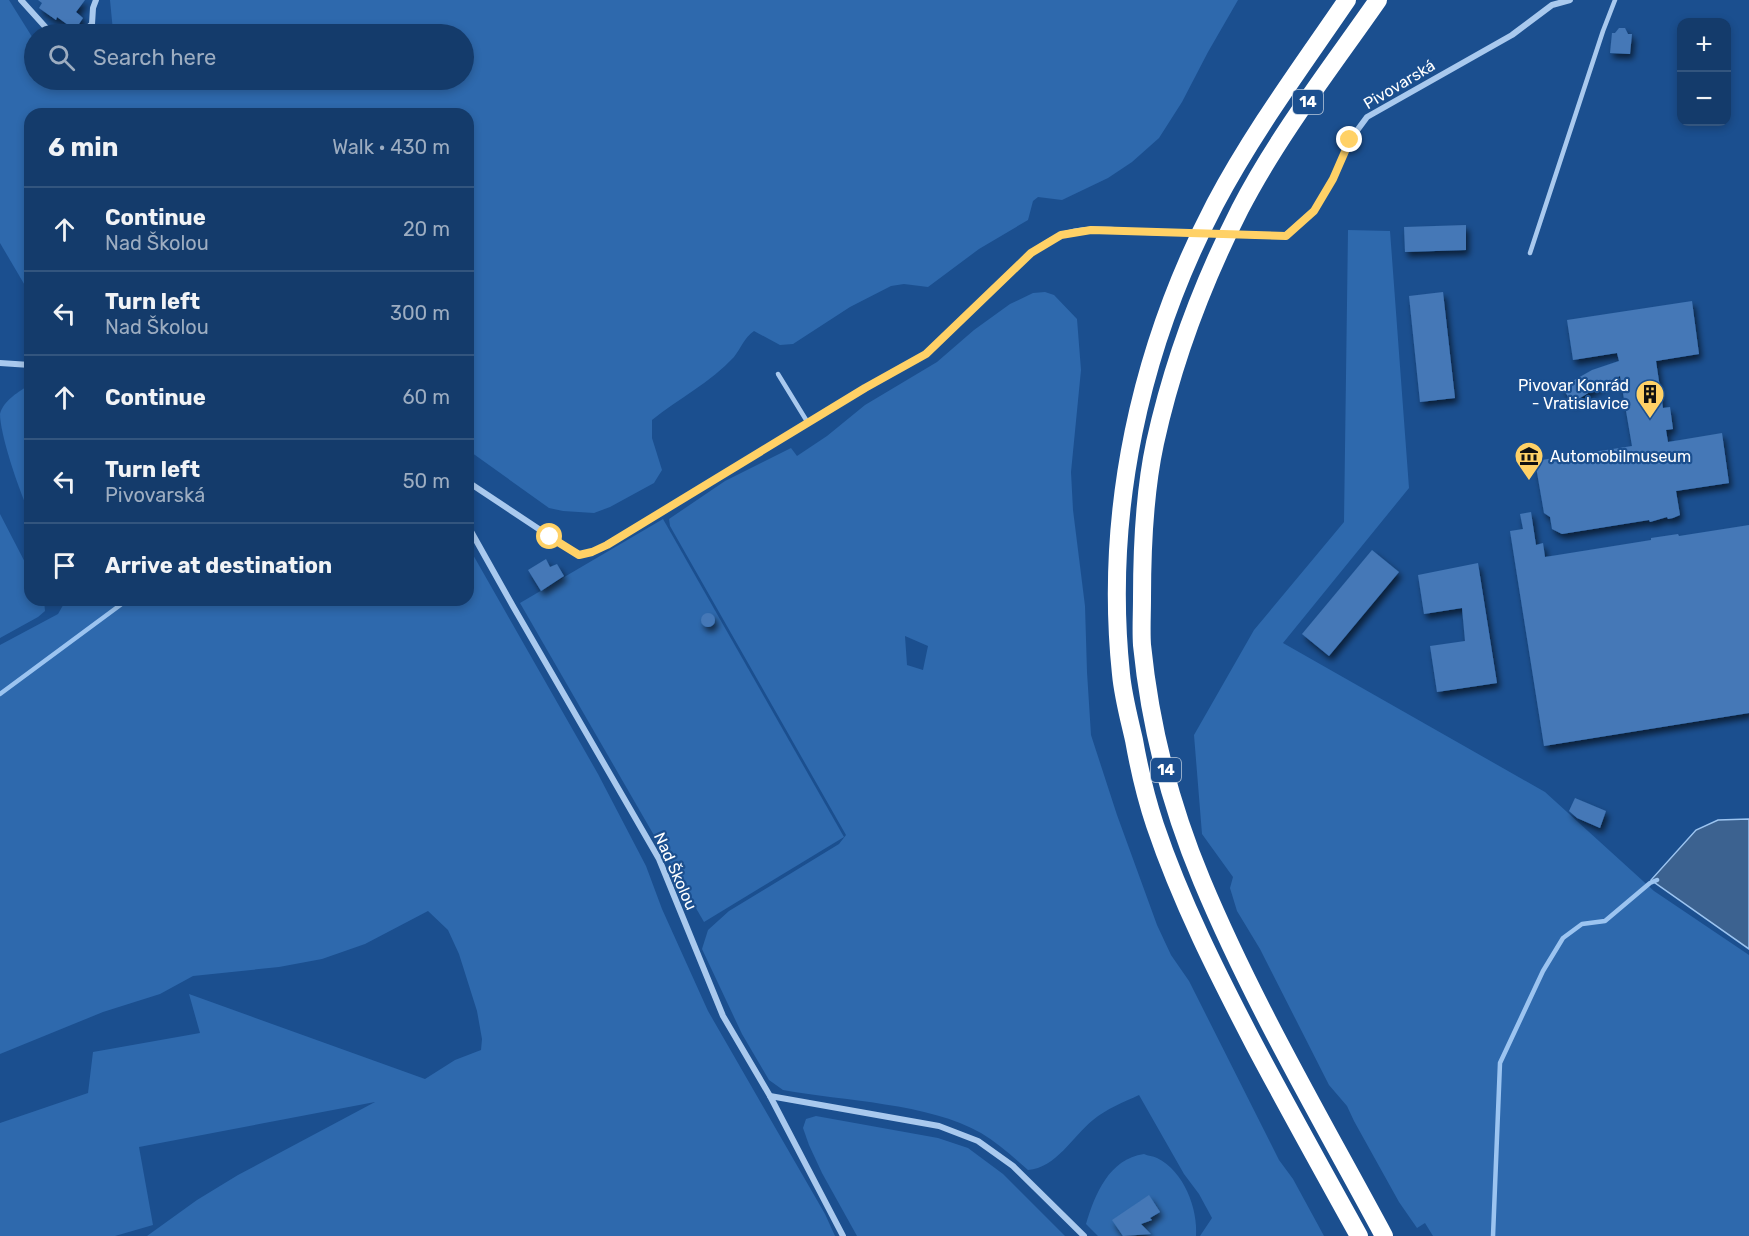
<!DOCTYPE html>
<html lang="en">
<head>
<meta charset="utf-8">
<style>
  body { margin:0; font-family:Rubik,sans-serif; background:#214673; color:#f1f3f6 }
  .controls { position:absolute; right:18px; top:18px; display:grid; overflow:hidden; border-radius:12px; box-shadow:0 3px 9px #0003 }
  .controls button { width:54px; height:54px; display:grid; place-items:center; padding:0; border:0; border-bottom:2px solid #33557e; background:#143b6b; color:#f1f3f6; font:30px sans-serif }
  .stop { position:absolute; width:18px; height:18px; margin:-14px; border:4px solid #ffd166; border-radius:50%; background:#fff }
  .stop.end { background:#ffd166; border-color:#fff; box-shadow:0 2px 6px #0008 }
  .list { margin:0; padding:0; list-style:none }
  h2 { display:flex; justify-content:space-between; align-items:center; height:78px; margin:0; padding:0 24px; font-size:26px }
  h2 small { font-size:20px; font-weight:400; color:#9dadc1 }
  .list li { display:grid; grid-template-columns:39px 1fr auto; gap:18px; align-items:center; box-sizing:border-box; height:84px; padding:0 24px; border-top:2px solid #33557e }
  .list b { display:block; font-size:22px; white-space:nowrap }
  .list p { margin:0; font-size:20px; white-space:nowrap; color:#9dadc1 }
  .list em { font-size:20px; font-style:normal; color:#9dadc1 }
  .icon { flex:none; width:33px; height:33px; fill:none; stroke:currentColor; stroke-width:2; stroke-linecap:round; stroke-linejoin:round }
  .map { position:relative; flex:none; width:1749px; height:1236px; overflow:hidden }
  .search { position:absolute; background:#143b6b; box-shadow:0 3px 9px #0003; left:24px; top:24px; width:450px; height:66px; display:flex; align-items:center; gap:15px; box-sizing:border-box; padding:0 21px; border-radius:33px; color:#9dadc1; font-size:22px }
  .panel { position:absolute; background:#143b6b; box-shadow:0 3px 9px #0003; left:24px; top:108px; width:450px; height:498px; border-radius:18px }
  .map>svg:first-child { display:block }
  .green { fill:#2e69ad; fill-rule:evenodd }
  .water { fill:#3c6290; stroke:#9cc4f0; stroke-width:1.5 }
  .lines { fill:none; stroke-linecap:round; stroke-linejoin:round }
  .stream { stroke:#9cc4f0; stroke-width:4.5 }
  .building { fill:#4478b7; filter:url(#shadow) }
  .lane { stroke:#a9c9ee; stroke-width:4.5 }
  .street { stroke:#a9c9ee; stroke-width:6 }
  .highway { stroke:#fff; stroke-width:18 }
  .street-bridge { stroke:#a9c9ee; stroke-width:6 }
  .route { stroke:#ffd166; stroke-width:8 }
  .labels { text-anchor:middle; stroke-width:4.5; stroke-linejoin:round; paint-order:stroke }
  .shield { fill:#1b4f8f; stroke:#bbcadd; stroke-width:1.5 }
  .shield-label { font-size:15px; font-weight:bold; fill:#fff }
  .street-label { font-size:16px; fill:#fff; stroke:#1b4f8f }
  .poi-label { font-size:16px; fill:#fff; stroke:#1b4f8f; text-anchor:end }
</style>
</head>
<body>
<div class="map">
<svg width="1749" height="1236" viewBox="0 0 1749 1236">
  <defs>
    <filter id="shadow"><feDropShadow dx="3" dy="5" stdDeviation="3" flood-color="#0009"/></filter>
  </defs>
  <rect width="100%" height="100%" fill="#1b4f8f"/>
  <!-- green -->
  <g class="green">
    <path d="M 0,0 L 9,0 L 34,40 L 34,80 L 464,80 L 464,34 L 110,34 L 113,31 L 110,0 L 1238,0 L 1208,52 L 1182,102 L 1159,138 L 1132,162 L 1108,178 L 1062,200 L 1038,197 L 1033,201 L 1028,220 L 979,249 L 928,287 L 904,284 L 891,286 L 850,307 L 793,344 L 780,345 L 754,331 C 744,338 741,348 734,357 C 711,382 678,399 652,420 L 652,438 L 662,470 L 654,483 L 610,507 L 594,513 L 563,511 L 549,508 L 468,450 L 468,114 L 30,114 L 30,294 L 0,243 Z"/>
    <path d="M 1348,230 L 1390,231 L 1409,488 L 1283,643 L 1545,792 L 1654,891 L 1749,955 L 1749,1236 L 1433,1236 L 1425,1223 L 1417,1228 L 1399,1202 L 1354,1121 L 1347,1106 L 1329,1085 L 1260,949 L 1237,911 L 1230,888 L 1233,877 L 1202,834 L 1194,735 L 1254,630 L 1344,522 Z"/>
    <path d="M 1045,292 L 1054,295 L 1077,319 L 1081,370 L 1071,472 L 1073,510 L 1085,606 L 1087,672 L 1091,735 L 1117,815 L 1157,925 L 1171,955 L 1189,981 L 1279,1160 L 1293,1179 L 1324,1236 L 1200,1236 L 1212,1218 L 1199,1194 L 1184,1174 L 1139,1095 C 1124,1102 1106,1109 1093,1120 C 1072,1137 1056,1168 1028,1170 C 1013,1157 998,1143 981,1133 C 929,1103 843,1101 783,1090 L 769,1080 L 742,1034 L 702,949 L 708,930 L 729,911 L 839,844 L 846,835 L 670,526 L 669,519 L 725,481 L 791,448 L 797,456 L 827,436 L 865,405 L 937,362 L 974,330 L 1010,304 L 1033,293 ZM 905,636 L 928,646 L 923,670 L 907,665 Z"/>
    <path d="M 30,385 L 30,514 C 20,494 0,435 0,414 C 3,401 19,391 30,385 Z"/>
    <path d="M 0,514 L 30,572 L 30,600 L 44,600 L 45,611 L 38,617 L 0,638 Z"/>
    <path d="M 663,519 L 844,837 L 704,922 L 520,603 Z"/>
    <path d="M 468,546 L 598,774 L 646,866 L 662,909 L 708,1011 L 825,1214 L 835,1236 L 147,1236 L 197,1200 L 238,1175 L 375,1102 L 139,1147 L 153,1225 L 115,1236 L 0,1236 L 0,1123 L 88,1093 L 93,1052 L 200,1033 L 189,994 L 425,1079 L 455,1060 L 481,1050 L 482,1039 L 477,1011 L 459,954 L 448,930 L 428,911 L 365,944 L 322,959 L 279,967 L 193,976 L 160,994 L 103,1012 L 0,1054 L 0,645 L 58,614 L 66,600 L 468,600 Z"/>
    <path d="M 816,1116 L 938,1138 L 968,1148 L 1003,1174 L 1065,1236 L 857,1236 L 822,1173 L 809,1145 L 803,1128 L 806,1119 Z"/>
    <path d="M 1144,1154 C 1148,1156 1153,1156 1157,1158 C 1184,1171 1198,1209 1196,1236 L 1098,1236 L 1086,1224 C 1095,1194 1109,1159 1144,1154 Z"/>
  </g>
  <!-- water -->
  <path class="water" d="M 1749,819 L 1749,949 L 1651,880 L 1696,830 L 1718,820 Z"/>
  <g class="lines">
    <!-- stream -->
    <g class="stream">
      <path d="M 0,694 L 123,603"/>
      <path d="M 1493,1236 L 1500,1063 L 1543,971 L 1563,938 L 1582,924 L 1605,921 L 1650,883 L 1657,880"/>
    </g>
  </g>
  <!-- building -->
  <g class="building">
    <path d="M 38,0 L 85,0 L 76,12 L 83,18 L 75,30 L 57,17 L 56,20 L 39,8 L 42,3 Z"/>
    <path d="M 1619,28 L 1625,28 L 1628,34 L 1632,34 L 1630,54 L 1610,53 L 1612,33 L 1615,33 Z"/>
    <path d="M 1466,225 L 1466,250 L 1405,252 L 1404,227 Z"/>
    <path d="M 1443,292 L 1455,398 L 1420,402 L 1409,296 Z"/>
    <path d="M 1692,301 L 1699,354 L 1656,361 L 1663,408 L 1670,407 L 1673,429 L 1666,430 L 1668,442 L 1722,433 L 1729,483 L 1676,491 L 1680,515 L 1673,518 L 1668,519 L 1667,517 L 1650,522 L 1649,520 L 1562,534 L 1552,529 L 1550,517 L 1544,513 L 1535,461 L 1632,446 L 1620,376 L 1598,387 L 1572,403 L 1562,387 L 1592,370 L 1619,361 L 1617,353 L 1573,360 L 1567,320 Z"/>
    <path d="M 1531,512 L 1536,545 L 1543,543 L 1545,557 L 1651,540 L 1651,538 L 1678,534 L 1679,536 L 1749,525 L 1749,713 L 1544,746 L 1510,531 L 1523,529 L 1520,514 Z"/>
    <path d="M 1372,550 L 1399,572 L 1329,656 L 1302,634 Z"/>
    <path d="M 546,559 L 550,567 L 557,564 L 564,576 L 541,591 L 528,570 Z"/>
    <path d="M 1478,563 L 1497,683 L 1437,692 L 1430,646 L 1465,641 L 1462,608 L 1424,614 L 1418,575 Z"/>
    <circle cx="708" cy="620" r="7"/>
    <path d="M 1575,798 L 1606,811 L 1600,828 L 1577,818 L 1569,811 Z"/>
    <path d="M 1149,1195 L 1160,1212 L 1150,1218 L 1152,1220 L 1141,1224 L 1151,1234 L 1123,1236 L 1112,1220 Z"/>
  </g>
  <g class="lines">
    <!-- lane -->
    <g class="lane">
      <path d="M 1530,253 L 1603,31 L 1615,0"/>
      <path d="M 778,374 L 808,423"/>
    </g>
    <!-- street -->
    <g class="street">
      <path d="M 21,0 L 49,31 L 61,34"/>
      <path d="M 81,34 L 92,24 L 93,8 L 96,0"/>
      <path d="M 1285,236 L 1314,211 L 1333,179 L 1350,140 L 1367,117 L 1512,35 L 1552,5 L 1570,0"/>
      <path d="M 0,363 L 30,365"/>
      <path d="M 468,482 L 578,555 L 592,552 L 607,545 L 865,388 L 926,354 L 1031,253 C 1040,247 1050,240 1060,236 C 1085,225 1119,231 1145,232"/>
      <path d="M 468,526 L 514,608 L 659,859 L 723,1016 L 770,1096 L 843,1236"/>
      <path d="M 770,1096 L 939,1126 L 978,1141 L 1013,1166 L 1084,1236"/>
    </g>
    <!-- highway -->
    <g class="highway">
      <path d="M 1347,0 C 1302,66 1253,132 1215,204 C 1140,348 1104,512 1121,674 C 1123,696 1129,718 1134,740 C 1139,768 1146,798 1155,825 C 1181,902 1218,975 1255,1046 C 1289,1110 1324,1173 1359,1236"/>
      <path d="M 1378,0 C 1332,66 1277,137 1240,209 C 1202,284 1173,361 1155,443 C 1144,494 1142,547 1142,598 C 1142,614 1141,630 1142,645 C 1150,725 1171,807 1202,881 C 1253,1003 1321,1119 1384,1236"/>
    </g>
    <!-- street-bridge -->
    <path class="street-bridge" d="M 1145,232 L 1285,236"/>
  </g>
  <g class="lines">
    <!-- route -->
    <path class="route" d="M 550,537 L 579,555 L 592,552 L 607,545 L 865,388 L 926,354 L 1031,253 L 1061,235 L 1091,230 L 1286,236 L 1314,211 L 1333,179 L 1350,140"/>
  </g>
  <!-- icons -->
  <defs>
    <g id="building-pin" transform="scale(1.5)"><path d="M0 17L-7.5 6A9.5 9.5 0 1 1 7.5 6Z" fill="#ffd166" stroke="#1b4f8f"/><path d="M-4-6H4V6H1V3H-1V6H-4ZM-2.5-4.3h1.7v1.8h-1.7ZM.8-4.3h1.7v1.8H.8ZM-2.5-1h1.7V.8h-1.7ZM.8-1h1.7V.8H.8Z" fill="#111"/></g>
    <g id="museum-pin" transform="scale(1.5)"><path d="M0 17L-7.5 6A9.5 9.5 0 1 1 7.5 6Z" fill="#ffd166" stroke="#1b4f8f"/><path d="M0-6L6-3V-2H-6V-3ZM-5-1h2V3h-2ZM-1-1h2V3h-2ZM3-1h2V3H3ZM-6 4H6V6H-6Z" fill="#111"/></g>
  </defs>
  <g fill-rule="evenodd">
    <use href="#building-pin" x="1650" y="394"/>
    <use href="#museum-pin" x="1529" y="456"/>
  </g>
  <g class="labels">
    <!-- shield labels -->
    <g class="shield">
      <rect x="1293" y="90" width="30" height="24" rx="4.5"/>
      <rect x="1151" y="758" width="30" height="24" rx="4.5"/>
    </g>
    <g class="shield-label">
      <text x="1308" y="107">14</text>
      <text x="1166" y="775">14</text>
    </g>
    <!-- street labels -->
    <g class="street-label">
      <text transform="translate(1399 84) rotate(-31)" y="6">Pivovarská</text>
      <text transform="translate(676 871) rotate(66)" y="6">Nad Školou</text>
    </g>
    <!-- poi labels -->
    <g class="poi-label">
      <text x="1629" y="391">Pivovar Konrád<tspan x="1629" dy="18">- Vratislavice</tspan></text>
      <text x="1550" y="462" text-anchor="start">Automobilmuseum</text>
    </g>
  </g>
</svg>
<div class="controls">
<button>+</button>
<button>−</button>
</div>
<div class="stop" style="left:550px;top:537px"></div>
<div class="stop end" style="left:1350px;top:140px"></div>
<div class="search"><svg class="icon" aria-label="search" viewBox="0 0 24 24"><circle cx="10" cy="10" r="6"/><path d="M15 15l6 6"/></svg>Search here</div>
<section class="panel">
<h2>6 min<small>Walk · 430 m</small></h2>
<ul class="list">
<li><svg class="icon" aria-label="ahead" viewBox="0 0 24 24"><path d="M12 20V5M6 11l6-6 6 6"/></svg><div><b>Continue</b><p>Nad Školou</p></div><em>20 m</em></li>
<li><svg class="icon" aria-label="left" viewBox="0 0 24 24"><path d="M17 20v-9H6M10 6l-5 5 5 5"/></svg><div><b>Turn left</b><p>Nad Školou</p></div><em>300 m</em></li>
<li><svg class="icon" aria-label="ahead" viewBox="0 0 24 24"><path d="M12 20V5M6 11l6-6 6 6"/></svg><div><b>Continue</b></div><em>60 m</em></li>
<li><svg class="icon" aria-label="left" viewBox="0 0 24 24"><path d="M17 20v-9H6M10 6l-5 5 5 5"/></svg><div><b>Turn left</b><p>Pivovarská</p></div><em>50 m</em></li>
<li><svg class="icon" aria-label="arrive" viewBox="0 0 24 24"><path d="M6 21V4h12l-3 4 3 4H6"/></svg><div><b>Arrive at destination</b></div></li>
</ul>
</section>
</div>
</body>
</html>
